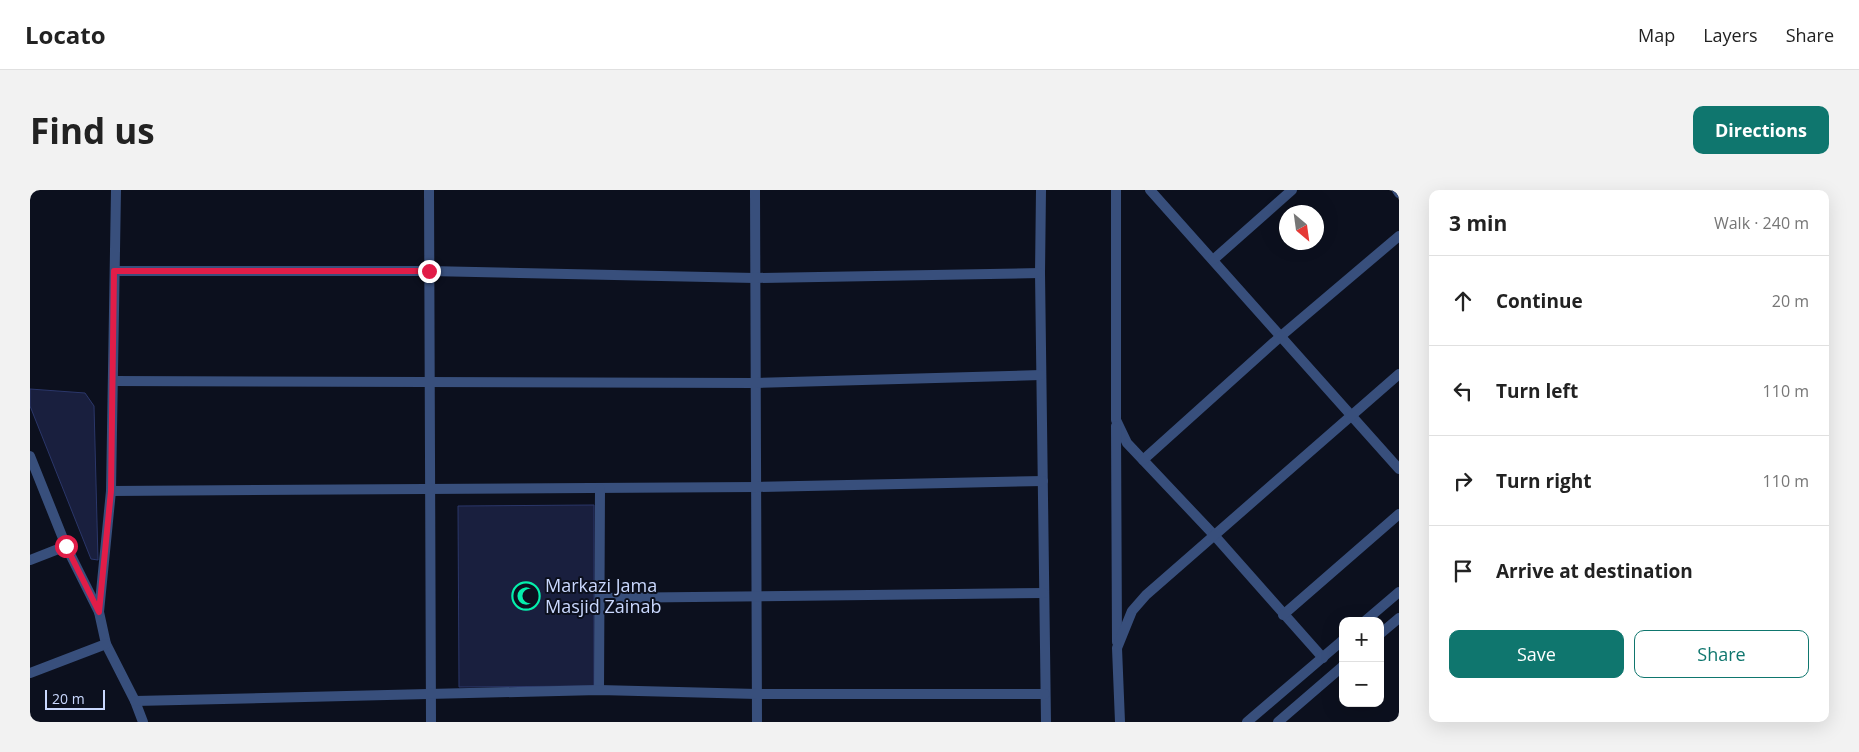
<!DOCTYPE html>
<html lang="en">
<head>
<meta charset="utf-8">
<style>
  body { margin:0; font-family:"Open Sans",sans-serif; background:#f2f2f2; color:#222 }
  .controls { position:absolute; right:15px; bottom:15px; display:grid; overflow:hidden; border-radius:10px; box-shadow:0 5px 20px #0002 }
  .controls button { width:45px; height:45px; display:grid; place-items:center; padding:0; border:0; border-bottom:1px solid #e0e0e0; background:#fff; color:#222; font:25px sans-serif }
  .compass { position:absolute; left:1249px; top:15px; width:45px; height:45px; border-radius:50%; background:#fff; box-shadow:0 5px 20px #0002; rotate:151deg }
  .scale { position:absolute; left:15px; bottom:12px; width:60px; box-sizing:border-box; padding-left:5px; border:2px solid #cad8fe; border-top:0; font-size:14px; line-height:18px; white-space:nowrap; color:#cad8fe; -webkit-text-stroke:4px #0c101e; paint-order:stroke }
  .stop { position:absolute; width:15px; height:15px; margin:-11px; border:4px solid #e11d48; border-radius:50%; background:#fff }
  .stop.end { background:#e11d48; border-color:#fff; box-shadow:0 1px 5px #0008 }
  .list { margin:0; padding:0; list-style:none }
  h2 { display:flex; justify-content:space-between; align-items:center; height:65px; margin:0; padding:0 20px; font-size:21px }
  h2 small { font-size:16px; font-weight:400; color:#767676 }
  .list li { display:grid; grid-template-columns:32px 1fr auto; gap:15px; align-items:center; box-sizing:border-box; height:90px; padding:0 20px; border-top:1px solid #e0e0e0 }
  .list b { display:block; font-size:19px; white-space:nowrap }
  .list em { font-size:16px; font-style:normal; color:#767676 }
  .actions { display:flex; gap:10px; padding:15px 20px }
  .actions a { flex:1; padding:11px 0; border:1px solid #0f766e; border-radius:10px; text-align:center; font-size:18px; color:#0f766e }
  .actions .main { background:#0f766e; color:#fff }
  .icon { flex:none; width:28px; height:28px; fill:none; stroke:currentColor; stroke-width:2; stroke-linecap:round; stroke-linejoin:round }
  .map { position:relative; flex:none; width:1369px; height:532px; overflow:hidden; border-radius:10px }
  header { display:flex; align-items:center; gap:30px; box-sizing:border-box; height:70px; padding:0 25px; background:#fff; border-bottom:1px solid #e0e0e0 }
  header strong { font-size:24px }
  nav { display:flex; gap:28px; margin-inline-start:auto; font-size:18px }
  .intro { display:flex; align-items:center; justify-content:space-between; box-sizing:border-box; height:120px; padding:0 30px }
  h1 { margin:0; font-size:35px }
  .button { padding:12px 22px; border-radius:10px; background:#0f766e; color:#fff; font-size:18px; font-weight:700 }
  main { display:flex; gap:30px; padding:0 30px }
  aside { flex:1; background:#fff; border-radius:10px; box-shadow:0 5px 20px #0002 }
  .map>svg:first-child { display:block }
  .building { fill:#191f3e; stroke:#2b376a }
  .lines { fill:none; stroke-linecap:round; stroke-linejoin:round }
  .minor { stroke:#384f7c; stroke-width:10 }
  .route { stroke:#e11d48; stroke-width:6 }
  .labels { text-anchor:middle; stroke-width:4; stroke-linejoin:round; paint-order:stroke }
  .poi-label { font-size:18px; fill:#cad8fe; stroke:#0c101e; text-anchor:start }
</style>
</head>
<body>
<header>
<strong>Locato</strong>
<nav><a>Map</a><a>Layers</a><a>Share</a></nav>
</header>
<div class="intro"><h1>Find us</h1><a class="button">Directions</a></div>
<main>
<div class="map">
<svg width="1369" height="532" viewBox="0 0 1369 532">
  <rect width="100%" height="100%" fill="#0c101e"/>
  <!-- building -->
  <g class="building">
    <path d="M 0,199 L 55,203 L 64,216 L 68,370 L 61,369 L 0,216 Z"/>
    <path d="M 564,315 L 564,496 L 429,497 L 428,316 Z"/>
  </g>
  <g class="lines">
    <!-- minor -->
    <g class="minor">
      <path d="M 86,0 L 81,301 L 69,422 L 76,454 L 105,511 L 113,532"/>
      <path d="M 399,0 L 401,532"/>
      <path d="M 725,0 L 727,532"/>
      <path d="M 1011,0 L 1010,83 L 1016,532"/>
      <path d="M 1086,0 L 1086,230 L 1097,253 L 1184,345 L 1293,468"/>
      <path d="M 1120,0 L 1369,279"/>
      <path d="M 1367,0 L 1369,3"/>
      <path d="M 1183,70 L 1262,0"/>
      <path d="M 85,81 L 399,81 L 725,88 L 1010,83"/>
      <path d="M 83,191 L 726,193 L 1011,185"/>
      <path d="M 1086,236 L 1087,452"/>
      <path d="M 0,266 L 36,356 L 69,422"/>
      <path d="M 1113,270 L 1251,146 L 1369,46"/>
      <path d="M 81,301 L 726,297 L 1013,291"/>
      <path d="M 0,370 L 36,356"/>
      <path d="M 570,408 L 1014,403"/>
      <path d="M 1253,425 L 1369,324"/>
      <path d="M 1335,431 L 1369,402"/>
      <path d="M 1350,444 L 1369,428"/>
      <path d="M 0,483 L 76,454"/>
      <path d="M 569,500 L 570,299"/>
      <path d="M 105,511 L 569,500 L 727,504 L 1015,504"/>
      <path d="M 1090,532 L 1087,458 L 1102,421 L 1116,405 L 1369,184"/>
      <path d="M 1217,532 L 1313,450"/>
      <path d="M 1248,532 L 1313,476"/>
    </g>
  </g>
  <g class="lines">
    <!-- route -->
    <path class="route" d="M 36,356 L 69,422 L 81,301 L 84,81 L 399,81"/>
  </g>
  <!-- icons -->
  <defs>
    <g id="mosque-ring" transform="scale(1.4375)"><circle r="9.5" fill="#0c101e" stroke="#05efac" stroke-width="1.5"/><path d="M3.5-4.9A6 6 0 1 0 3.5 4.9A5 5 0 1 1 3.5-4.9Z" fill="#05efac"/></g>
  </defs>
  <g fill-rule="evenodd">
    <use href="#mosque-ring" x="496" y="406"/>
  </g>
  <g class="labels">
    <!-- poi labels -->
    <g class="poi-label">
      <text x="515" y="402">Markazi Jama<tspan x="515" dy="21">Masjid Zainab</tspan></text>
    </g>
  </g>
</svg>
<div class="controls">
<button>+</button>
<button>−</button>
</div>
<svg class="compass" viewBox="-18 -18 36 36"><path d="M0-13l5 13h-10z" fill="#e53935"/><path d="M0 13l5-13h-10z" fill="#767676"/></svg>
<div class="scale">20 m</div>
<div class="stop" style="left:36px;top:356px"></div>
<div class="stop end" style="left:399px;top:81px"></div>
</div>
<aside>
<h2>3 min<small>Walk · 240 m</small></h2>
<ul class="list">
<li><svg class="icon" aria-label="ahead" viewBox="0 0 24 24"><path d="M12 20V5M6 11l6-6 6 6"/></svg><div><b>Continue</b></div><em>20 m</em></li>
<li><svg class="icon" aria-label="left" viewBox="0 0 24 24"><path d="M17 20v-9H6M10 6l-5 5 5 5"/></svg><div><b>Turn left</b></div><em>110 m</em></li>
<li><svg class="icon" aria-label="right" viewBox="0 0 24 24"><path d="M7 20v-9h11M14 6l5 5-5 5"/></svg><div><b>Turn right</b></div><em>110 m</em></li>
<li><svg class="icon" aria-label="arrive" viewBox="0 0 24 24"><path d="M6 21V4h12l-3 4 3 4H6"/></svg><div><b>Arrive at destination</b></div></li>
</ul>
<div class="actions"><a class="main">Save</a><a>Share</a></div>
</aside>
</main>
</body>
</html>
